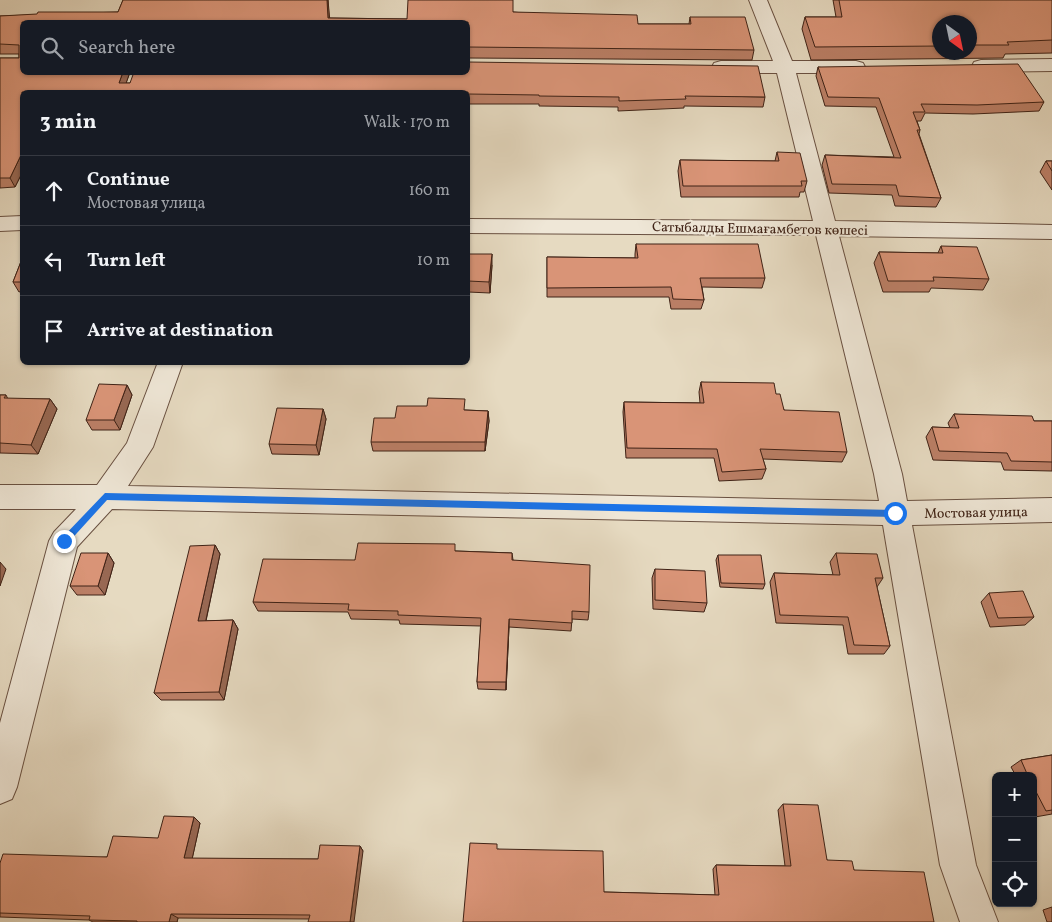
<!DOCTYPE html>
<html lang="en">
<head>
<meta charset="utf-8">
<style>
  body { margin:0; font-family:Vollkorn,serif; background:#242831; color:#f1f3f6 }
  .controls { position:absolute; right:15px; bottom:15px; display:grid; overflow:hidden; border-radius:8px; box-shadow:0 1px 4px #0004 }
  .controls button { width:45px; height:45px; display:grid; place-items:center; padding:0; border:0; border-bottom:1px solid #363941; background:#171b24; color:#f1f3f6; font:25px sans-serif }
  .compass { position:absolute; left:932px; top:15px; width:45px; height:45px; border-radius:50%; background:#171b24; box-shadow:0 1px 4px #0004; rotate:147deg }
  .stop { position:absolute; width:15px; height:15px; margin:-11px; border:4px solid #1a73e8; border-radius:50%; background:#fff }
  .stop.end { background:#1a73e8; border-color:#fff; box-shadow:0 1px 5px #0008 }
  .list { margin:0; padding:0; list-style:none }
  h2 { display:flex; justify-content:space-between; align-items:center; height:65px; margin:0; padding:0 20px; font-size:21px }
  h2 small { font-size:16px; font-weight:400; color:#9ea1a6 }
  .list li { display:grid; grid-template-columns:32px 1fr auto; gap:15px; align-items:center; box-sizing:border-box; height:70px; padding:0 20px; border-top:1px solid #363941 }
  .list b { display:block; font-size:19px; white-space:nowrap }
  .list p { margin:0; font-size:16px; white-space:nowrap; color:#9ea1a6 }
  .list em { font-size:16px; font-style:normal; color:#9ea1a6 }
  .icon { flex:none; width:28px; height:28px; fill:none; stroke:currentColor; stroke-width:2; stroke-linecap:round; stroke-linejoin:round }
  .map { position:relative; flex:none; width:1052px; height:922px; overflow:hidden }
  .search { position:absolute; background:#171b24; box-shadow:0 1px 4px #0004; left:20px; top:20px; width:450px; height:55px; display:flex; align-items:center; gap:12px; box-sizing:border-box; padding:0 18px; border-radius:8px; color:#9ea1a6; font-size:19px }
  .panel { position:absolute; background:#171b24; box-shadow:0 1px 4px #0004; left:20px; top:90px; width:450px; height:275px; border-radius:8px }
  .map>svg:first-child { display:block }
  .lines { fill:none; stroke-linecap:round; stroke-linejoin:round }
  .street-casing { stroke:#695041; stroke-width:2 }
  .street { fill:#efe7d7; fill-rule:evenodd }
  .wall { fill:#bb7f66; stroke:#3f2216; fill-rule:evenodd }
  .shaded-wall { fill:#986853; stroke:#3f2216 }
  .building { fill:#d99477; stroke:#3f2216 }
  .route { fill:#1a73e8 }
  .labels { text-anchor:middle; stroke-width:4.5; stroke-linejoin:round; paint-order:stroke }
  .street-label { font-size:14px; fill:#3f2216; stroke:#efe7d7 }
</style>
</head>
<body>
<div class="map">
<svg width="1052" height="922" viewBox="0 0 1052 922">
  <rect width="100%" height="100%" fill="#e6dac1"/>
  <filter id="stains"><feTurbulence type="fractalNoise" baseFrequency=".004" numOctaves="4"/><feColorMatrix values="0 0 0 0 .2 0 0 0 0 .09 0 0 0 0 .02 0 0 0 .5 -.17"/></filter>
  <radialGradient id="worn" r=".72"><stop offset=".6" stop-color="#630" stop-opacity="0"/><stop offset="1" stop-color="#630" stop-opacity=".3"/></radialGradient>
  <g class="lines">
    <!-- street casing -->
    <g class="street-casing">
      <g id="street">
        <path d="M 749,0 L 767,0 L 792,61 L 856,61 L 863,63 L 865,67 L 863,71 L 856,73 L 796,73 L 835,221 L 1052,225 L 1052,239 L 839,236 L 902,474 L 907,501 L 1052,498 L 1052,522 L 912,525 L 976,865 L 998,922 L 960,922 L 940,865 L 883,525 L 112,509 L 77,547 L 17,787 L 12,799 L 0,804 L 0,723 L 49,541 L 54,532 L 76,509 L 0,509 L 0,485 L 97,485 L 127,443 L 158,362 L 183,362 L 153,447 L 128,486 L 879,501 L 874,474 L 816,235 L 468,233 L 468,219 L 813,221 L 777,73 L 721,73 L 714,71 L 712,67 L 714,63 L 721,61 L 773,61 Z"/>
        <path d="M 1052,59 L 1052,71 L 981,72 L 974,70 L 972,66 L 974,62 L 981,60 Z"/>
        <path d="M 22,216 L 22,230 L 0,231 L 0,217 Z"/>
      </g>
    </g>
    <!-- street -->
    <use href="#street" class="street"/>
  </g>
  <!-- wall -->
  <g class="wall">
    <path d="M 123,0 L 328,0 L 329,18 L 407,19 L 513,12 L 638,24 L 689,24 L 690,17 L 754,50 L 752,60 L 468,58 L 468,22 L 22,22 L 130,72 L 126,83 L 765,97 L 763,107 L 684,106 L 684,108 L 618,111 L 618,107 L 539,106 L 539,104 L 468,104 L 468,92 L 22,92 L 22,173 L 15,187 L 0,188 L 0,58 L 19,58 L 19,54 L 0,54 L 0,16 L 118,12 Z"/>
    <path d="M 833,0 L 1052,0 L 1052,53 L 1005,54 L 1003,58 L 811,60 L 802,29 L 805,17 L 836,17 ZM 940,22 L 970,22 L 970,52 L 940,52 Z"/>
    <path d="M 818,67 L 1044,102 L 1039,111 L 973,114 L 925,113 L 921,121 L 917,121 L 920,130 L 919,134 L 941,198 L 936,207 L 895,206 L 892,195 L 829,193 L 822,165 L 825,155 L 894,157 L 876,107 L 825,106 L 816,76 Z"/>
    <path d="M 777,152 L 807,181 L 804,192 L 800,192 L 799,197 L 681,197 L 678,171 L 680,160 L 775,161 Z"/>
    <path d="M 1046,161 L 1052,161 L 1052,190 L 1040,172 Z"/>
    <path d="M 636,244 L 765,278 L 762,288 L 702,287 L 704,300 L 701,309 L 671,309 L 669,297 L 547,297 L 547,257 L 635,258 L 635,254 Z"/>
    <path d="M 941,246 L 989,279 L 983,290 L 931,288 L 929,292 L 883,292 L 874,263 L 879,252 L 938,253 Z"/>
    <path d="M 468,254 L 492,265 L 490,293 L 468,292 Z"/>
    <path d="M 22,259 L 22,291 L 19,292 L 13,282 Z"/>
    <path d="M 701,382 L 776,394 L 784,410 L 847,452 L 842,462 L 763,459 L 766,469 L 762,479 L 719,481 L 714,458 L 626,458 L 623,412 L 624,402 L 700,403 L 699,392 Z"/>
    <path d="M 127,385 L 132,395 L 120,430 L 92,430 L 86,420 Z"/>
    <path d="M 0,395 L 6,395 L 8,399 L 50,399 L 57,409 L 38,454 L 0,453 Z"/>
    <path d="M 323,409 L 326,419 L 319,455 L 272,454 L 269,444 Z"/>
    <path d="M 465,410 L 488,411 L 489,421 L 485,451 L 373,451 L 371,442 L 395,418 Z"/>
    <path d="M 954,414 L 1034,421 L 1052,421 L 1052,471 L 1004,470 L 1001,462 L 933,460 L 926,437 L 932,427 L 950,428 L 948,423 Z"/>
    <path d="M 215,545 L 220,554 L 206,621 L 233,620 L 238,629 L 224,700 L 161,700 L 154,693 Z"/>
    <path d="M 456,551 L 512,553 L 513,560 L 589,612 L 588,620 L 572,619 L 571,631 L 509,627 L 506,690 L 478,689 L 477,682 L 481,626 L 400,624 L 399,620 L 351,619 L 348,612 L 258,611 L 253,602 L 355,560 Z"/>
    <path d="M 108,553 L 114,563 L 105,595 L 77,595 L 70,586 Z"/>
    <path d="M 836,553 L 883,578 L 877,587 L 890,646 L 884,654 L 848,654 L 843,625 L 776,623 L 770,582 L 774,573 L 833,575 L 830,562 Z"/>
    <path d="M 718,555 L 765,584 L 763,589 L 720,587 L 716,560 Z"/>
    <path d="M 655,569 L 707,603 L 704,612 L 653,609 L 652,578 Z"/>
    <path d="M 989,593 L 1034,617 L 1025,625 L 990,627 L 981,602 Z"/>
    <path d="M 1052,755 L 1052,814 L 1035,817 L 1033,813 L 1033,776 L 1016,776 L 1011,767 L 1021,760 Z"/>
    <path d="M 783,804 L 827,860 L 854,870 L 934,922 L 463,922 L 498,849 L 604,892 L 715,895 L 713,869 L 716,865 L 785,866 L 778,810 Z"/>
    <path d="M 200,823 L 192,859 L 318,859 L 360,846 L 363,851 L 309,919 L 178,918 L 177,922 L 93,922 L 89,920 L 0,917 L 0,863 L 107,857 Z"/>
    <path d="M 1052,907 L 1052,922 L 1047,922 L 1043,910 Z"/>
  </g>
  <!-- shaded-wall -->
  <g class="shaded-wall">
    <path d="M 327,0 L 328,0 L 330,22 L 328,18 Z"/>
    <path d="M 123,72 L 130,72 L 123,92 L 119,83 Z"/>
    <path d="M 22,153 L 22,173 L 15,187 L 10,178 Z"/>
    <path d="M 492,254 L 492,265 L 490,293 L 489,282 Z"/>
    <path d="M 127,385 L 132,395 L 120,430 L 114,420 Z"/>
    <path d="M 50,399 L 57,409 L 38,454 L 31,445 Z"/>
    <path d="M 323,409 L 326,419 L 319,455 L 316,445 Z"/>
    <path d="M 488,411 L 489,421 L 485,451 L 485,442 Z"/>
    <path d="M 215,545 L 220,554 L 204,629 L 198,621 Z"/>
    <path d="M 108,553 L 114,563 L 105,595 L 98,586 Z"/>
    <path d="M 0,562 L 6,569 L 0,586 Z"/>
    <path d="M 509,619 L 509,627 L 506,690 L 506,682 Z"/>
    <path d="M 233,620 L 238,629 L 224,700 L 219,692 Z"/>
    <path d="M 194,817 L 200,823 L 191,864 L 184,858 Z"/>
    <path d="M 360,846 L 363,851 L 354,922 L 350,922 Z"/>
    <path d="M 171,914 L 178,918 L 177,922 L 169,922 Z"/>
  </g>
  <!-- building -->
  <g class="building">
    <path d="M 123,0 L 327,0 L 328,18 L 407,19 L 408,0 L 513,0 L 513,12 L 637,15 L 638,24 L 691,24 L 690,17 L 745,17 L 754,50 L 468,47 L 468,22 L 22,22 L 22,72 L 123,72 L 119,83 L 130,83 L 134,72 L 468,72 L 468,62 L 758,66 L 765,97 L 685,96 L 686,99 L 619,101 L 619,97 L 539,96 L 539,95 L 468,94 L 468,92 L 22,92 L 22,153 L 10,178 L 0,178 L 0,58 L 19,58 L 19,45 L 0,44 L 0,16 L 37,14 L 38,12 L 118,12 Z"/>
    <path d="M 839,0 L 1052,0 L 1052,40 L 1007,42 L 1009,45 L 970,45 L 970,22 L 940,22 L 940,46 L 815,47 L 805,17 L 842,17 Z"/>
    <path d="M 1018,64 L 1044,102 L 977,105 L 921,104 L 925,112 L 913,112 L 920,130 L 917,130 L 941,198 L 899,196 L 896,185 L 832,184 L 825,155 L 901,158 L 879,98 L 828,97 L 818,67 Z"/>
    <path d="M 777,152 L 800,153 L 807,181 L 801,181 L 802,186 L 683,186 L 680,160 L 779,161 Z"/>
    <path d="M 1046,161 L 1052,161 L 1052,171 Z"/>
    <path d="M 636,244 L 758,244 L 765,278 L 700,278 L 704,300 L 673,299 L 671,287 L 547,288 L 547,257 L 638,258 Z"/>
    <path d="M 941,246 L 977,247 L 989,279 L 933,277 L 934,281 L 888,281 L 879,252 L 943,253 Z"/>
    <path d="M 468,254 L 492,254 L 489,282 L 468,281 Z"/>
    <path d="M 22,259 L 22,282 L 13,282 Z"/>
    <path d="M 701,382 L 774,383 L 776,394 L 780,394 L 784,410 L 839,412 L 847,452 L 760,449 L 766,469 L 722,472 L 717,449 L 627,448 L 624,402 L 704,403 Z"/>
    <path d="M 99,384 L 127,385 L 114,420 L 86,420 Z"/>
    <path d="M 0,395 L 6,395 L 4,398 L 50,399 L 31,445 L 0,443 Z"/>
    <path d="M 428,398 L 465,399 L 464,410 L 488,411 L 485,442 L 371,442 L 374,418 L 395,418 L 397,406 L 427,406 Z"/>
    <path d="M 277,408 L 323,409 L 316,445 L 269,444 Z"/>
    <path d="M 954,414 L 1032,416 L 1034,421 L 1052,421 L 1052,462 L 1011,461 L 1007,453 L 939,451 L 932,427 L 959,428 Z"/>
    <path d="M 358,543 L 455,544 L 455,551 L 512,553 L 512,560 L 590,565 L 589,612 L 572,611 L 572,623 L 509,619 L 506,682 L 477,682 L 481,618 L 398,615 L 398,611 L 348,610 L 349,604 L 253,602 L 263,559 L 355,560 Z"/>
    <path d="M 215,545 L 198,621 L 233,620 L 219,692 L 154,693 L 190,546 Z"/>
    <path d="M 81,553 L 108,553 L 98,586 L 70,586 Z"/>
    <path d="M 836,553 L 877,554 L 883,578 L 875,578 L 890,646 L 854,645 L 848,617 L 780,615 L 774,573 L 840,575 Z"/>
    <path d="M 718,555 L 761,555 L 765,584 L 721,583 Z"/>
    <path d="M 655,569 L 705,571 L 707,603 L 655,600 Z"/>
    <path d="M 1023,591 L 1034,617 L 998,618 L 989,593 Z"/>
    <path d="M 1052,755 L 1052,810 L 1046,811 L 1033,786 L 1033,776 L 1028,776 L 1021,760 Z"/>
    <path d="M 783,804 L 818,805 L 827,860 L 852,861 L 854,870 L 924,872 L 934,922 L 463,922 L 470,843 L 497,844 L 497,849 L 603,851 L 604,892 L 719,895 L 716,865 L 791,866 Z"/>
    <path d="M 164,816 L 194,817 L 184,858 L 318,859 L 320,845 L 360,846 L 350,922 L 308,922 L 310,915 L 171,914 L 169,922 L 137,922 L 137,921 L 89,920 L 90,916 L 0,913 L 0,863 L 3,854 L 107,857 L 113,836 L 158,838 Z"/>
  </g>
  <!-- route -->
  <path class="route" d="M 105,493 L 895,510 L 899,513 L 895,517 L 107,500 L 67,544 L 61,544 L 61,539 Z"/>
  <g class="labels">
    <!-- street labels -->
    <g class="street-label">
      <text transform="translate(760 228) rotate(1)" y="5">Сатыбалды Ешмағамбетов көшесі</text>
      <text transform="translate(976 512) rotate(-1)" y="5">Мостовая улица</text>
    </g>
  </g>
  <rect width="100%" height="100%" filter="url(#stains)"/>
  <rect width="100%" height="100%" fill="url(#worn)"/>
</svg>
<div class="controls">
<button>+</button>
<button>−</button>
<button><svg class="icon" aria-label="locate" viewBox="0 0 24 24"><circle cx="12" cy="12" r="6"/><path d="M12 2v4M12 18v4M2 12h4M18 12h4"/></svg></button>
</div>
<svg class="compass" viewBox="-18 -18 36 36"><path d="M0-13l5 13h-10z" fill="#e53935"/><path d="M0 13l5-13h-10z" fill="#9ea1a6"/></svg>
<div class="stop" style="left:895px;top:513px"></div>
<div class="stop end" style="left:64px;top:541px"></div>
<div class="search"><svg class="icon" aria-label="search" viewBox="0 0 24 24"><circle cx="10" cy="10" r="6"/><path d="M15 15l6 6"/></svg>Search here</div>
<section class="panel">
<h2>3 min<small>Walk · 170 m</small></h2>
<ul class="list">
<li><svg class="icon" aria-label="ahead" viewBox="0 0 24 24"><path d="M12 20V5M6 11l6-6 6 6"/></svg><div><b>Continue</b><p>Мостовая улица</p></div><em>160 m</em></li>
<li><svg class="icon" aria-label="left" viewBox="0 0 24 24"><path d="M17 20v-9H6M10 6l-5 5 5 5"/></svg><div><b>Turn left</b></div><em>10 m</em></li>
<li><svg class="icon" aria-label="arrive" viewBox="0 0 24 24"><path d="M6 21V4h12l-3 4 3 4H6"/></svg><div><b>Arrive at destination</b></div></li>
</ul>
</section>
</div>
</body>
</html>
